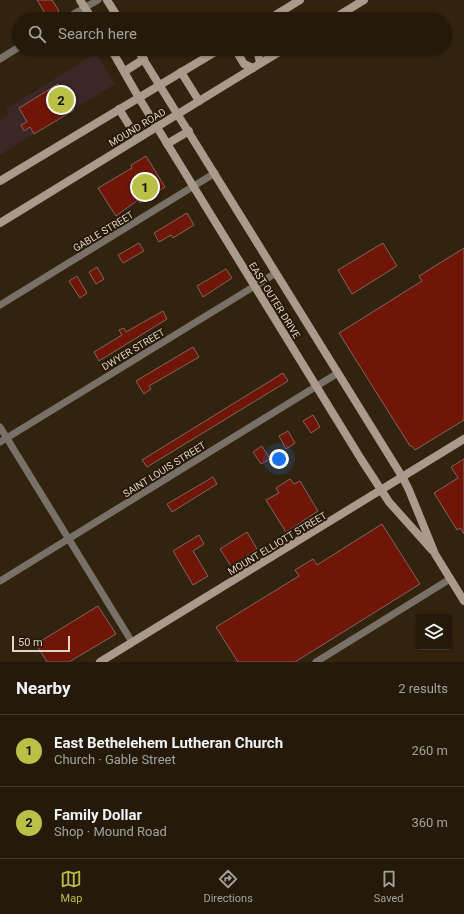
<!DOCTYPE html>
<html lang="en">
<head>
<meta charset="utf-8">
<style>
  body { margin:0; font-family:Roboto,sans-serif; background:#2d2313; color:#f1f3f6 }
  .controls { position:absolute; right:12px; bottom:12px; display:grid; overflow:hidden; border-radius:4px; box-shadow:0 1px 3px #0004 }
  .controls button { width:36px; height:36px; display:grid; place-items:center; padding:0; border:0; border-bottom:1px solid #42382b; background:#251a0a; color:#f1f3f6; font:20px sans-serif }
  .scale { position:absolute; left:12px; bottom:10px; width:58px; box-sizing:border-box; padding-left:4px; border:2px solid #ded5c8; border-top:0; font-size:11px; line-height:14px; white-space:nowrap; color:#ded5c8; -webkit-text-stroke:3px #271905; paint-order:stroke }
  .you { position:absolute; left:279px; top:459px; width:14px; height:14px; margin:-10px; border:3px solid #fff; border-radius:50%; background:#1a73e8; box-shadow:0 0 0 6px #1a73e833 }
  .badge { display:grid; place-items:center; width:26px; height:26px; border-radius:50%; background:#bac045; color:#111; font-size:13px; font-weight:700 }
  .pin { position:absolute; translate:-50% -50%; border:2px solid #fff; box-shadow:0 1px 4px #0006 }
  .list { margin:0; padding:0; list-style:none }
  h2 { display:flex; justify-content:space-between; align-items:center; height:52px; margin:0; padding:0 16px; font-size:17px }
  h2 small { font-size:13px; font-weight:400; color:#a3a19c }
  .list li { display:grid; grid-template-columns:26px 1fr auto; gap:12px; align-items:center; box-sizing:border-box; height:72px; padding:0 16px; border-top:1px solid #42382b }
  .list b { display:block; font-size:15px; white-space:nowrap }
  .list p { margin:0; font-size:13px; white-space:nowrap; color:#a3a19c }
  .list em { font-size:13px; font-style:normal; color:#a3a19c }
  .icon { flex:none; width:22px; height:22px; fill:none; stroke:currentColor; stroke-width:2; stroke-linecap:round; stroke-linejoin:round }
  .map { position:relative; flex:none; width:464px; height:662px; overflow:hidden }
  .search { position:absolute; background:#251a0a; box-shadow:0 1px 3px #0004; left:12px; right:12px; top:12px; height:44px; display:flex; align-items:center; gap:10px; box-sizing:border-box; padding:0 14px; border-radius:22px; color:#a3a19c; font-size:15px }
  .sheet { height:196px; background:#251a0a }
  nav { display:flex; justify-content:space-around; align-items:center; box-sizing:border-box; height:56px; border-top:1px solid #42382b; background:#251a0a; font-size:11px; color:#a3a19c }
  nav a { display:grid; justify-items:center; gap:2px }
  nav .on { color:#bac045 }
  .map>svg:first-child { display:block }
  .commercial { fill:#3b2725 }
  .building { fill:#6f1609; stroke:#81645e }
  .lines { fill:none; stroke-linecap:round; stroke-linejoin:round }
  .street { stroke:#797067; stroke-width:7 }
  .secondary { stroke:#a99a8c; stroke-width:8 }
  .labels { text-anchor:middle; stroke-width:4; stroke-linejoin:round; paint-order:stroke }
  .street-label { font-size:10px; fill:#ded5c8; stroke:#271905 }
</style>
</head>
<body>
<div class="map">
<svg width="464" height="662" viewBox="0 0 464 662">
  <rect width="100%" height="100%" fill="#31230e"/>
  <!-- commercial -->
  <path class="commercial" d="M 96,53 L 115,84 L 0,155 L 0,120 L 9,114 L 6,109 Z"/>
  <!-- building -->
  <g class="building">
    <path d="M 37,0 L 52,0 L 59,11 L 48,18 Z"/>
    <path d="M 58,84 L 74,110 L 34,134 L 30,127 L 24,131 L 21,125 L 27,122 L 19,108 Z"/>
    <path d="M 146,156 L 165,187 L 140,203 L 138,200 L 116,216 L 98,188 L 132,168 L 131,165 Z"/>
    <path d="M 187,213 L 194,225 L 173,238 L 171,235 L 159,242 L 154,233 Z"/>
    <path d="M 139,243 L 144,251 L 123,263 L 118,255 Z"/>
    <path d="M 383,243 L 397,266 L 352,294 L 338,270 Z"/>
    <path d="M 464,248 L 464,420 L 415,450 L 412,446 L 410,446 L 339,333 L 422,281 L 419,276 Z"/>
    <path d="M 97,267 L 104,279 L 96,284 L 89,272 Z"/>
    <path d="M 226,269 L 232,278 L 203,297 L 197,286 Z"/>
    <path d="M 77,276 L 87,293 L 80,298 L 69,281 Z"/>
    <path d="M 163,311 L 167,319 L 99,361 L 94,352 L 122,335 L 119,330 L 124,328 L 126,332 Z"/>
    <path d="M 193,347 L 199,357 L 149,386 L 151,389 L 144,394 L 136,381 Z"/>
    <path d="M 283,373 L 288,381 L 147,467 L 142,460 Z"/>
    <path d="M 313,415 L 320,427 L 311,433 L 303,421 Z"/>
    <path d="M 288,431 L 295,443 L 286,449 L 279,436 Z"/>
    <path d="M 262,446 L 270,459 L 261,464 L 253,452 Z"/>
    <path d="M 464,459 L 464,534 L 460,528 L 457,530 L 434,493 L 458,478 L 451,467 Z"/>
    <path d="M 213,477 L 217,484 L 172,512 L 167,504 Z"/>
    <path d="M 290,479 L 294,484 L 300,481 L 318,511 L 286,532 L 266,500 L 279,493 L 276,488 Z"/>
    <path d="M 382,524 L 420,584 L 295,662 L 238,662 L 216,627 L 299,576 L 295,570 L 313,559 L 317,565 Z"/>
    <path d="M 247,532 L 257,549 L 231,566 L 220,549 Z"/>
    <path d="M 199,535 L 204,544 L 193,551 L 208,576 L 193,585 L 173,551 Z"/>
    <path d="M 98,606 L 116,634 L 69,662 L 47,662 L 36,644 Z"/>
  </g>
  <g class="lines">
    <!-- street -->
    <g class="street">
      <path d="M 65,19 L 98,0"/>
      <path d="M 0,59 L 19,47"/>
      <path d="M 0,305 L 215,173"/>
      <path d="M 0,427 L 132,642"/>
      <path d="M 0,442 L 276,273"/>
      <path d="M 0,581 L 338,373"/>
      <path d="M 316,662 L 450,579"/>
    </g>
    <!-- secondary -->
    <g class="secondary">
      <path d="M 80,0 L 92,19"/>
      <path d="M 107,0 L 119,19"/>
      <path d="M 269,19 L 300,0"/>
      <path d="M 333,19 L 364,0"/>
      <path d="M 111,49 L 139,98 L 361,459 L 389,502 L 432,550"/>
      <path d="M 137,49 L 403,478 L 409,490 L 435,554 L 464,601"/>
      <path d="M 235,49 L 244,64 L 253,68"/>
      <path d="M 257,49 L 260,63"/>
      <path d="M 125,71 L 144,59"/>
      <path d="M 181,72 L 199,101"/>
      <path d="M 119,109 L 137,138"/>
      <path d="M 167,144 L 189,131"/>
      <path d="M 0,181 L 220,49"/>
      <path d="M 0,223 L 284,49"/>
      <path d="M 100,662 L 464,439"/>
    </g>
  </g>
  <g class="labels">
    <!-- street labels -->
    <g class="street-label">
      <text transform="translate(137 127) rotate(-31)" y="4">MOUND ROAD</text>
      <text transform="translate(103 231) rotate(-31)" y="4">GABLE STREET</text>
      <text transform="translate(275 300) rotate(58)" y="4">EAST OUTER DRIVE</text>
      <text transform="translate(133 349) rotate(-31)" y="4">DWYER STREET</text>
      <text transform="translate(164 469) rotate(-32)" y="4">SAINT LOUIS STREET</text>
      <text transform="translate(277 543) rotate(-31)" y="4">MOUNT ELLIOTT STREET</text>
    </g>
  </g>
</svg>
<div class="controls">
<button><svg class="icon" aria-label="layers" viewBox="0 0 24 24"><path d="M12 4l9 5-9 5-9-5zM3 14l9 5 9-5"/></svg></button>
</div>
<div class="scale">50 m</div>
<div class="you"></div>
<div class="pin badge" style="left:145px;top:187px">1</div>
<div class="pin badge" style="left:61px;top:100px">2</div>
<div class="search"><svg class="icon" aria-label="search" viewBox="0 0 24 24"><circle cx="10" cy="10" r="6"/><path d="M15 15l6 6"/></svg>Search here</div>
</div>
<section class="sheet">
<h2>Nearby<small>2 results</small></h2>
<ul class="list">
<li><span class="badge">1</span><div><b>East Bethelehem Lutheran Church</b><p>Church · Gable Street</p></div><em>260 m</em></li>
<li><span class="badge">2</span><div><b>Family Dollar</b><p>Shop · Mound Road</p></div><em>360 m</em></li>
</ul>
</section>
<nav>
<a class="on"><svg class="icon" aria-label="map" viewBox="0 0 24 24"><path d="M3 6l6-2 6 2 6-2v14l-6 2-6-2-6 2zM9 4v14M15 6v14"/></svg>Map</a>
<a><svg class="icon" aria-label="directions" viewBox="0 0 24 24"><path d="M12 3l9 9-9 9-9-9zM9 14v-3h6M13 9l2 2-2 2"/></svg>Directions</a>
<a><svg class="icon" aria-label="saved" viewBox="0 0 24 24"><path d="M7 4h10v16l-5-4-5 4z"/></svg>Saved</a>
</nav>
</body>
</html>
